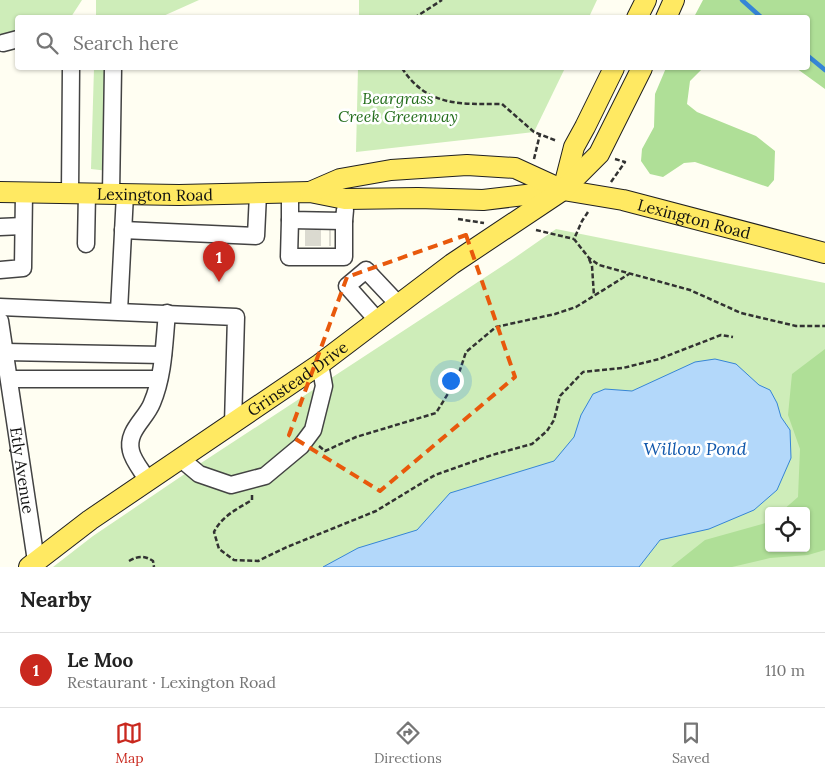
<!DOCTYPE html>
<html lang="en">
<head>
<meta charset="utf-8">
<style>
  body { margin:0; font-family:Lora,serif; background:#f2f2f2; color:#222 }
  .controls { position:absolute; right:15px; bottom:15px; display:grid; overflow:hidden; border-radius:5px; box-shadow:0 1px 4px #0004 }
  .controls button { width:45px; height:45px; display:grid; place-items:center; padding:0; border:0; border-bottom:1px solid #e0e0e0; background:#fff; color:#222; font:25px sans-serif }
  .you { position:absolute; left:450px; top:380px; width:18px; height:18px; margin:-12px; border:4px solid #fff; border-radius:50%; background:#1a73e8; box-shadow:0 0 0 8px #1a73e833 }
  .badge { display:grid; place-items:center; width:32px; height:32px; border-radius:50%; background:#c9281e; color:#fff; font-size:16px; font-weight:700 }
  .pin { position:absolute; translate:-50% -41px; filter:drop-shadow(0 1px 2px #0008) }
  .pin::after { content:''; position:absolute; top:26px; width:18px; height:15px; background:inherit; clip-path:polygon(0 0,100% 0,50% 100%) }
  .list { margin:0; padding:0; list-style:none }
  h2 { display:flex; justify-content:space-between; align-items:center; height:65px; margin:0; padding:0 20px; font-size:21px }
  h2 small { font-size:16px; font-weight:400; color:#767676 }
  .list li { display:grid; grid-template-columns:32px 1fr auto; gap:15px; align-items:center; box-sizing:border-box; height:75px; padding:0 20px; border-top:1px solid #e0e0e0 }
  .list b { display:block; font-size:19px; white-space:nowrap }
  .list p { margin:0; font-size:16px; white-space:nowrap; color:#767676 }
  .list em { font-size:16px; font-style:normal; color:#767676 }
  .icon { flex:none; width:28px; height:28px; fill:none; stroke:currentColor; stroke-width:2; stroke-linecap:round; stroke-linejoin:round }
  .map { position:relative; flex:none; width:825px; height:567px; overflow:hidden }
  .search { position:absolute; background:#fff; box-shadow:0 1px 4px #0004; left:15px; right:15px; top:15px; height:55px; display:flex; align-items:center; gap:12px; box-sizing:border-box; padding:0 18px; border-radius:5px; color:#767676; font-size:19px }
  .sheet { height:140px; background:#fff }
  nav { display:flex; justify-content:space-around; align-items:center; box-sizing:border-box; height:70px; border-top:1px solid #e0e0e0; background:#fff; font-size:14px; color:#767676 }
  nav a { display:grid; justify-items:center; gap:2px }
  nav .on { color:#c9281e }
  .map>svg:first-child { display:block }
  .green { fill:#ceedb9; fill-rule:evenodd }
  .forest { fill:#afdf97 }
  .water { fill:#b3d8fa; stroke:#3685d6 }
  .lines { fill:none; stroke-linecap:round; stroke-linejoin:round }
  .stream { stroke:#3685d6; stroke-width:4.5 }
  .minor-tunnel { stroke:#dbdad0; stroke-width:16; stroke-dasharray:16 8; stroke-linecap:butt }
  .minor-casing { stroke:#434343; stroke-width:19 }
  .major-casing { stroke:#212121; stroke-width:22 }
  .path { stroke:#323232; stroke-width:2.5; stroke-dasharray:5 2.5; stroke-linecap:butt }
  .minor { stroke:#fff; stroke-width:16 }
  .major { stroke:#ffe962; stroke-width:20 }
  .marked { fill:none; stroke:#e8590c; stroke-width:4; stroke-dasharray:10 6; stroke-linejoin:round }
  .labels { text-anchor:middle; stroke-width:5; stroke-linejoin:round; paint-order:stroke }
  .park-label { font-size:16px; font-style:italic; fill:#236d1b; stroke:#fff }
  .street-label { font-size:16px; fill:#101010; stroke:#fff }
  .water-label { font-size:18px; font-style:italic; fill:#1057ab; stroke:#fff }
</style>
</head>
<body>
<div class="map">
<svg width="825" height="567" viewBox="0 0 825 567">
  <rect width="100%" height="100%" fill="#fffef2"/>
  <!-- green -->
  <g class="green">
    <path d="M 0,0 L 82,0 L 71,17 L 18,18 L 17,48 L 10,51 L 0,49 Z"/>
    <path d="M 96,0 L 199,0 L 161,17 L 96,18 Z"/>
    <path d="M 359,0 L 597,0 L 589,17 L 359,18 Z"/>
    <path d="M 94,68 L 120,68 L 117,172 L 91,169 Z"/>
    <path d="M 358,68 L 565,68 L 534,132 L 356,152 Z"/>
    <path d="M 556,229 L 825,283 L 825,567 L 53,567 L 93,536 L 198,465 L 513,259 ZM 769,511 L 806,511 L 806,548 L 769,548 Z"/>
  </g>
  <!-- forest -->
  <g class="forest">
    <path d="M 703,0 L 825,0 L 825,89 L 796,68 L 808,68 L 808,18 L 694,17 Z"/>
    <path d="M 666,68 L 703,68 L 690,81 L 687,104 L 697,112 L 756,136 L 775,151 L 774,180 L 768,187 L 695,162 L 684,163 L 663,177 L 650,174 L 641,161 L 642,149 L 654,127 L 655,94 Z"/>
    <path d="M 825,349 L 825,550 L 808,555 L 770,558 L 732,567 L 671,567 L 705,540 L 769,522 L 769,548 L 806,548 L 806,511 L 782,511 L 798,497 L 800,449 L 788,415 L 792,374 Z"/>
  </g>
  <!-- water -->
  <path class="water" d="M 715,359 L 736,364 L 759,385 L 770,390 L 777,403 L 781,417 L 790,430 L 791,458 L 777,490 L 754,510 L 709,529 L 660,540 L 639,567 L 323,567 L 358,548 L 417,530 L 450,493 L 554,461 L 574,437 L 581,415 L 593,394 L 605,389 L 632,391 L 695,362 Z"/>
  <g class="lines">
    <!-- stream -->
    <g class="stream">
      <path d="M 742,0 L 762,18"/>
      <path d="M 808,56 L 825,70"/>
    </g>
    <!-- minor-tunnel -->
    <path class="minor-tunnel" d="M 305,238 L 331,238"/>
    <!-- minor casing -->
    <g class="minor-casing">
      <g id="minor">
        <path d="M 3,43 L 18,39"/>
        <path d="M 70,193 L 71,68"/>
        <path d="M 290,193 L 290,220 L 344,221 L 345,210"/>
        <path d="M 111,194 L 113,68"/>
        <path d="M 290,220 L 289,257 L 344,257 L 344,221"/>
        <path d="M 0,227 L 23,226"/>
        <path d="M 123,230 L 256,236 L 258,194"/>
        <path d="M 86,244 L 87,193"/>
        <path d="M 0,270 L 23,268 L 24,192"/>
        <path d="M 0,307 L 236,317 L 233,424"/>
        <path d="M 119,311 L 125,194"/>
        <path id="s1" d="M 0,321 L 36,561"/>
        <path d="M 378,321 L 347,286 L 366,270 L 399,305"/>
        <path d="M 5,352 L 163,355"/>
        <path d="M 9,379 L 159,379"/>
        <path d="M 181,459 L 199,474 L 231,485 L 265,476 L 301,446 L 313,430 L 324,386 L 320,364"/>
        <path d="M 148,481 C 143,472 133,461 131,451 C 126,431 146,419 152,403 C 164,375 164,343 167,313"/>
      </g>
    </g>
    <!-- major casing -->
    <g class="major-casing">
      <g id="major">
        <path d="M 637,18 L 646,0"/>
        <path d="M 666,18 L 674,0"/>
        <path d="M 563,190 L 574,147 L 585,127 L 614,68"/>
        <path id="s2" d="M 0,192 L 179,195 L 310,192 L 345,199 L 418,198 L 483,200 L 559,191"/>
        <path id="s3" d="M 310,192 L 340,179 L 391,170 L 467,165 L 515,168 L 563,190 L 623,200 L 825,253"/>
        <path id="s4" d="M 29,567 L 90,520 L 320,364 L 452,264 L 563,190 L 599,154 L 642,68"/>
      </g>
    </g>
    <!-- path -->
    <g class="path">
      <path d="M 414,18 L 442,0"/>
      <path d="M 402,68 C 427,107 461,104 502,104 L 534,132 L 557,141"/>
      <path d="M 534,159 L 540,134"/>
      <path d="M 611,182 L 625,162 L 615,159"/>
      <path d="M 588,212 L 582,221 L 574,239 L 589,258 L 599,265 L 690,290 L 741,313 L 796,326 L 825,326"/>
      <path d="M 458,219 L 484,223"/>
      <path d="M 536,230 L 574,239"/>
      <path d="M 589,259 L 592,266 L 594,296"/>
      <path d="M 319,446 L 325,451 L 356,437 L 436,413 L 457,379 L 466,352 L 496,327 L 555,314 L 576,307 L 629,274"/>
      <path d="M 252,495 L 252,500 C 237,509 222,516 214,532 L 219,549 L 234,560 L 258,561 L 287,547 L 376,511 L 435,475 L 492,455 L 532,444 L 547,431 L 554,420 L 560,396 L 583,372 L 623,368 L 659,359 L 721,335 L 733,337"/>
      <path d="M 129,561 C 138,556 144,555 153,561 L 154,567"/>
    </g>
    <!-- minor -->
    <use href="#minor" class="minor"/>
    <!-- major -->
    <use href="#major" class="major"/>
  </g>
  <!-- marked area -->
  <path class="marked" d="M 466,235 L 515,377 L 380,491 L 289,435 L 347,277 Z"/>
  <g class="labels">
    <!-- park labels -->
    <g class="park-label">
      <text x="398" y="104">Beargrass<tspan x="398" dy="18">Creek Greenway</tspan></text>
    </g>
    <!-- street labels -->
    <g class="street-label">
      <text dy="6" stroke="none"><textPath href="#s2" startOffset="155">Lexington Road</textPath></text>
      <text dy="6" stroke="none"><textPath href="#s3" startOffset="396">Lexington Road</textPath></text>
      <text dy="6" stroke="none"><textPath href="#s4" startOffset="328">Grinstead Drive</textPath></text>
      <text dy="6" stroke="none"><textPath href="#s1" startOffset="151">Etly Avenue</textPath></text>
    </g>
    <!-- water labels -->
    <g class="water-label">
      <text x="695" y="455">Willow Pond</text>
    </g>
  </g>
</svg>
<div class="controls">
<button><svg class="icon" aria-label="locate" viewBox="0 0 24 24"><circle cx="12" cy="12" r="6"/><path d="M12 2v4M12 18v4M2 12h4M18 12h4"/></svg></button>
</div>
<div class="you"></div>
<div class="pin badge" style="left:219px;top:282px">1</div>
<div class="search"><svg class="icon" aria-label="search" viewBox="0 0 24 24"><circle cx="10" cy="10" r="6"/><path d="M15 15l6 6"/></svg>Search here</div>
</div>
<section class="sheet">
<h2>Nearby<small></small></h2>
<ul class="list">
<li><span class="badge">1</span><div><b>Le Moo</b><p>Restaurant · Lexington Road</p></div><em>110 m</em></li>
</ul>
</section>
<nav>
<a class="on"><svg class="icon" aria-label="map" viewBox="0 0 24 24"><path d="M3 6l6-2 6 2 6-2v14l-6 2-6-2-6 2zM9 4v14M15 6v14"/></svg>Map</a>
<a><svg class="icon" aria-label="directions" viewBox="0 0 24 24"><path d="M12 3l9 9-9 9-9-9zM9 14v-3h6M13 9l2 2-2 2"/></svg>Directions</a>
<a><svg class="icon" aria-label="saved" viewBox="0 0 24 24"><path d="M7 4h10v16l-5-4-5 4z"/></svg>Saved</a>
</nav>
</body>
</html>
